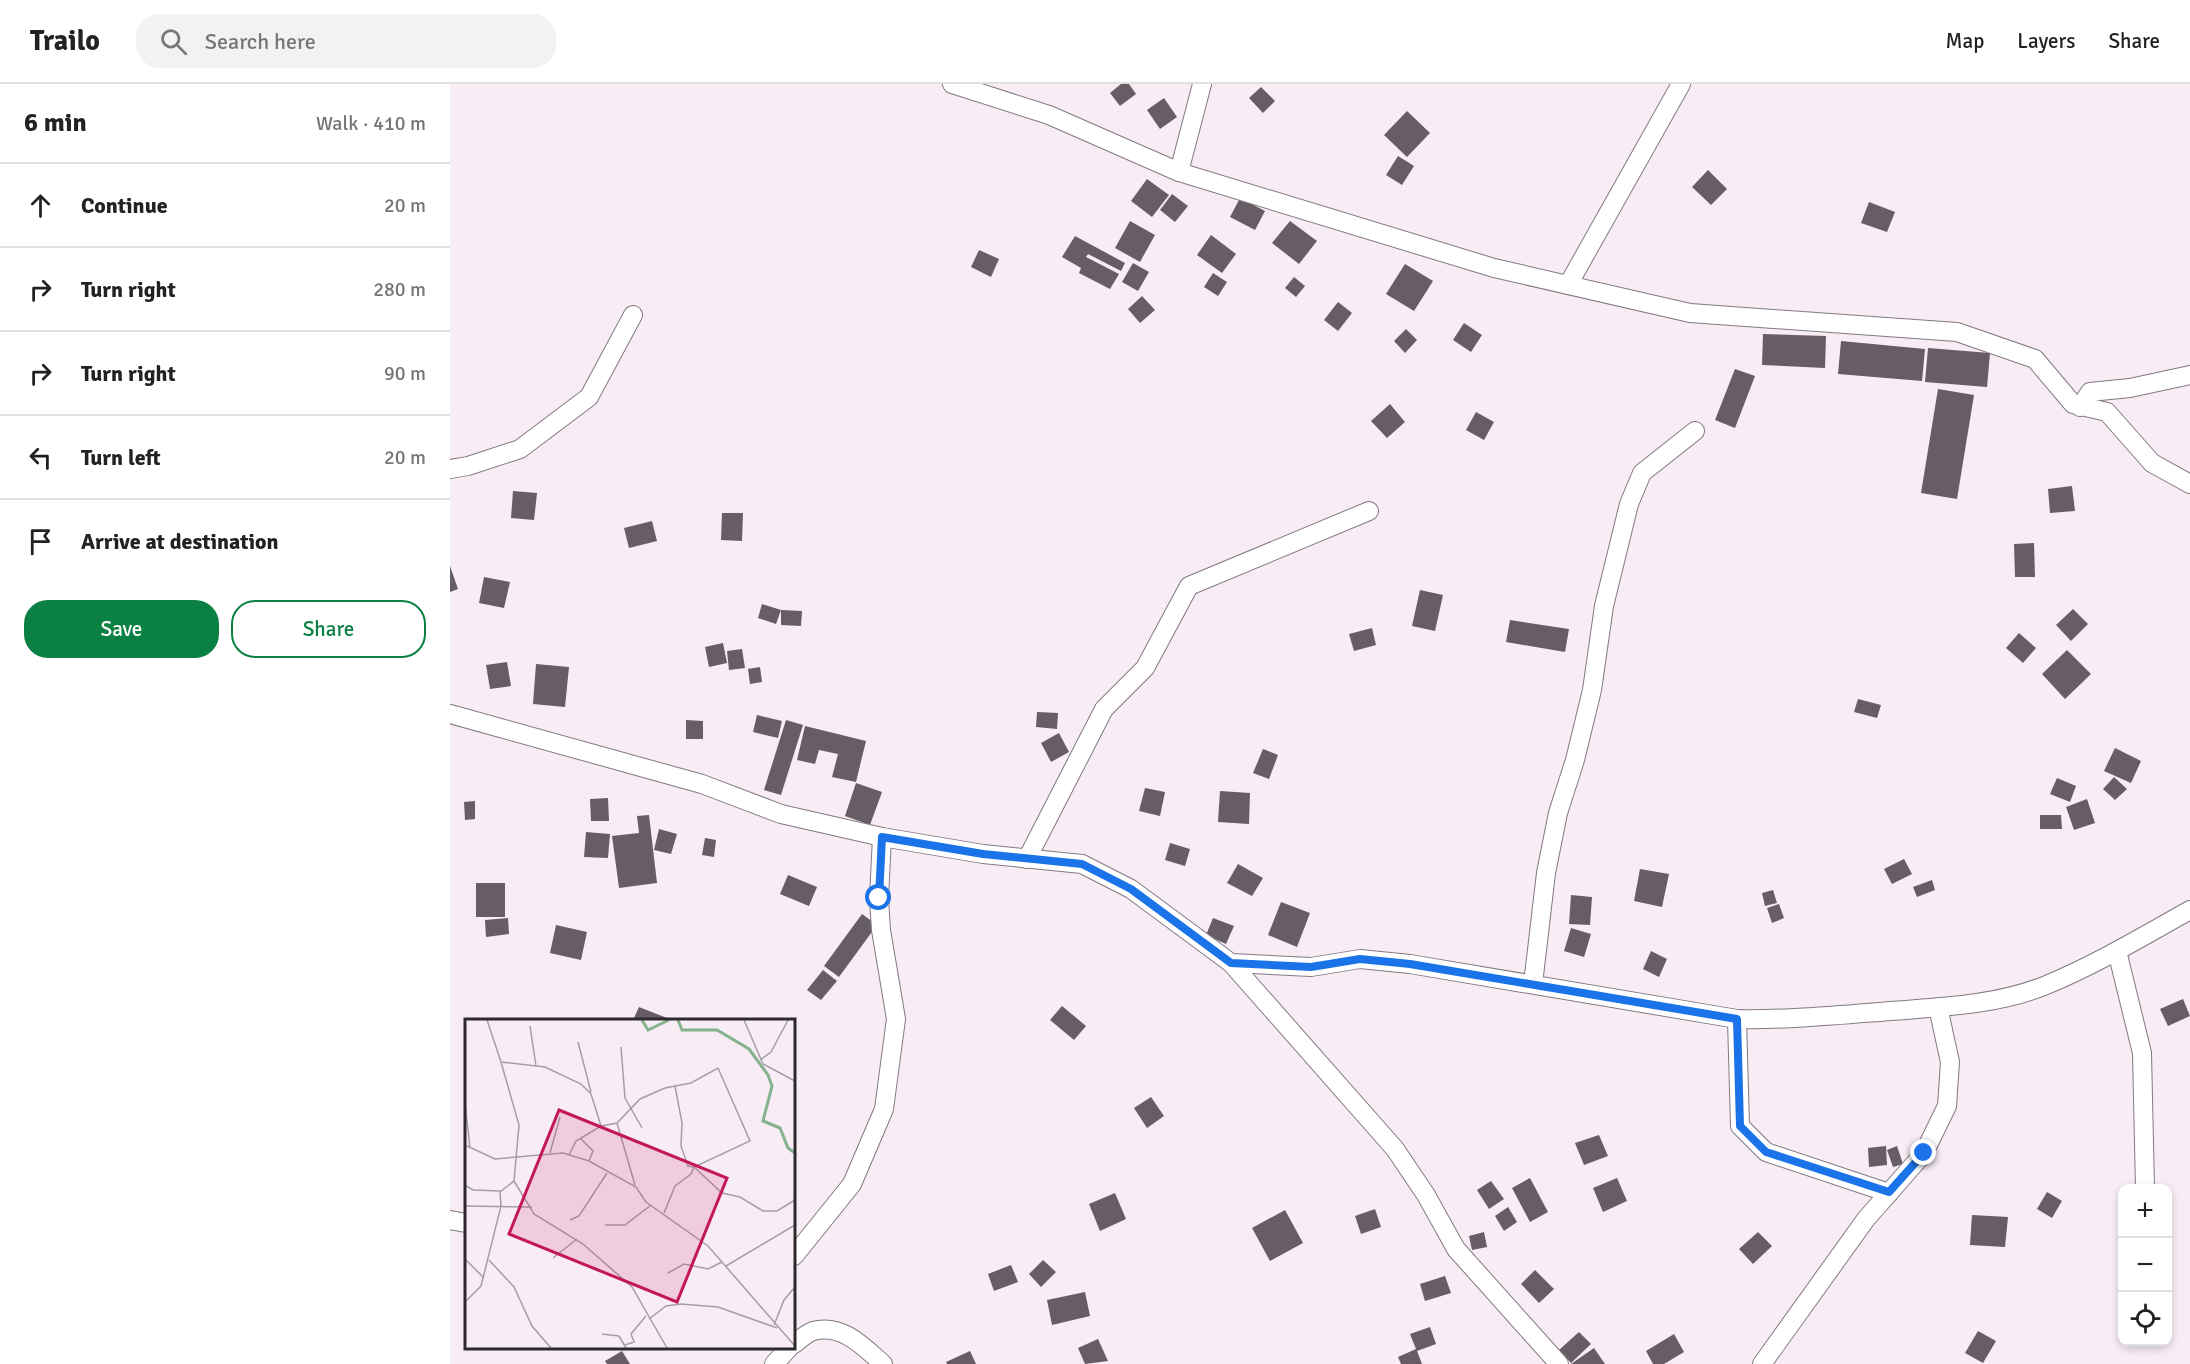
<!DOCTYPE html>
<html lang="en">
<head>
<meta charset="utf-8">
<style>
  body { margin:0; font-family:Signika,sans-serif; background:#f2f2f2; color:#222 }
  .controls { position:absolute; right:18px; bottom:18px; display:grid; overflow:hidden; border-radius:12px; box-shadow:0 3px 9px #0003 }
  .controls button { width:54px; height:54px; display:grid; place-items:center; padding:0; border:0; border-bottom:2px solid #e0e0e0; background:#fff; color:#222; font:30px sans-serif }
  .stop { position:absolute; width:18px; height:18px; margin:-14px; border:4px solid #1a73e8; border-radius:50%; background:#fff }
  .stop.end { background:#1a73e8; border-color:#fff; box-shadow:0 2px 6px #0008 }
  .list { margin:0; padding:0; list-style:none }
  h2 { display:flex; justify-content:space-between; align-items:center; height:78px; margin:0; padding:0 24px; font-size:26px }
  h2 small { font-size:20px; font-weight:400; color:#767676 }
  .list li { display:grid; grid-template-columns:39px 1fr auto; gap:18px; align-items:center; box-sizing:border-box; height:84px; padding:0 24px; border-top:2px solid #e0e0e0 }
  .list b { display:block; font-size:22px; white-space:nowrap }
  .list em { font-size:20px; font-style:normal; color:#767676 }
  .actions { display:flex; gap:12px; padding:18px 24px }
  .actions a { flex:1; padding:14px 0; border:2px solid #0b8043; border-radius:24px; text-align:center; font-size:21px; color:#0b8043 }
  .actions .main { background:#0b8043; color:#fff }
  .icon { flex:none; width:33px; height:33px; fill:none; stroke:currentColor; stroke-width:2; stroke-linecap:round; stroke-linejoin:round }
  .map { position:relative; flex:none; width:1740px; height:1280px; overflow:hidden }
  header { display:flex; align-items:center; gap:36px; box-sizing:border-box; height:84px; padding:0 30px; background:#fff; border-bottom:2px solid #e0e0e0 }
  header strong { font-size:28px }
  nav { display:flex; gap:33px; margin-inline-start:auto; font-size:21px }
  .search { width:420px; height:54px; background:#f2f2f2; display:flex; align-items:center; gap:15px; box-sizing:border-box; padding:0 21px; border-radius:24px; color:#767676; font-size:22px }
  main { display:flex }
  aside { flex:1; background:#fff }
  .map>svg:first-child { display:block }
  .building { fill:#675d64 }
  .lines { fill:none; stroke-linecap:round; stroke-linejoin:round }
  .street-casing { stroke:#837980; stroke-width:20 }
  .street { stroke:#fff; stroke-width:18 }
  .route { stroke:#1a73e8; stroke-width:8 }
  .inset-river { fill:none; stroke:#84b38d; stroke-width:3 }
  .inset-road { fill:none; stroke:#a79ea5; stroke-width:1.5 }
  .view { fill:#c2185b; fill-opacity:0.15; stroke:#c2185b; stroke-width:3 }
  .inset-edge { fill:none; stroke:#2d292c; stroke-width:3 }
</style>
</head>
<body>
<header>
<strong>Trailo</strong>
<div class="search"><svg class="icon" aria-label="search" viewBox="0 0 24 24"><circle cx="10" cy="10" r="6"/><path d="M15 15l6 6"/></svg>Search here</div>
<nav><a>Map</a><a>Layers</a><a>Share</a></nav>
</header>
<main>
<aside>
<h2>6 min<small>Walk · 410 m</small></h2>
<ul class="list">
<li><svg class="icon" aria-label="ahead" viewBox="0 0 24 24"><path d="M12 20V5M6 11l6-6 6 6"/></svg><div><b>Continue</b></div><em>20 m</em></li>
<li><svg class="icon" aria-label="right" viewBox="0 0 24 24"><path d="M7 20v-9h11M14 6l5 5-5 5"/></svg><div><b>Turn right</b></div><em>280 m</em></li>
<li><svg class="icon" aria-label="right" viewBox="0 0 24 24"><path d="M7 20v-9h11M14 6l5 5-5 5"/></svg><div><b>Turn right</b></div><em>90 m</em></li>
<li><svg class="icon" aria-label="left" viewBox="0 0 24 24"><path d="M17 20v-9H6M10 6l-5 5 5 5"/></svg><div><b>Turn left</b></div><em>20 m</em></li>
<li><svg class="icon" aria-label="arrive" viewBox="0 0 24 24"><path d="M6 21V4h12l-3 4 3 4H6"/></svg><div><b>Arrive at destination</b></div></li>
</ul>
<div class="actions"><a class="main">Save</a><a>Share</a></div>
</aside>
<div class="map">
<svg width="1740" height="1280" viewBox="0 0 1740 1280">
  <rect width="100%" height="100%" fill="#f8ecf5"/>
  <!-- building -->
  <g class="building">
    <path d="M 671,0 L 679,0 L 686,10 L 670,22 L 660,9 Z"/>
    <path d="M 811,3 L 825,17 L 813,29 L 799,14 Z"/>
    <path d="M 714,14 L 727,33 L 710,45 L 697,26 Z"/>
    <path d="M 957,27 L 980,49 L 957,73 L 934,51 Z"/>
    <path d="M 948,72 L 964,82 L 952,101 L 936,91 Z"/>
    <path d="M 1258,86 L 1277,105 L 1261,121 L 1242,103 Z"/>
    <path d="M 697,95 L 719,111 L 702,133 L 681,117 Z"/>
    <path d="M 722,110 L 738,122 L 725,138 L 710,126 Z"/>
    <path d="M 790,114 L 815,127 L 805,146 L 780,133 Z"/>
    <path d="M 1419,118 L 1445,128 L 1437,148 L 1411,139 Z"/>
    <path d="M 680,137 L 705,151 L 690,178 L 665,164 Z"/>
    <path d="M 840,137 L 867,157 L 849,180 L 822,159 Z"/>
    <path d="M 761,151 L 786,170 L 772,189 L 747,171 Z"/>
    <path d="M 625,152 L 675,179 L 671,187 L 638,170 L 636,173 L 669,190 L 660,205 L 629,189 L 631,184 L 612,173 Z"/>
    <path d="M 529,166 L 549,175 L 541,193 L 521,183 Z"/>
    <path d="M 683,179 L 699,188 L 688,207 L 672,198 Z"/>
    <path d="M 955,180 L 983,197 L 964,227 L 936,210 Z"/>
    <path d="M 763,189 L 777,198 L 768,212 L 754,203 Z"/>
    <path d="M 844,193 L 855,202 L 846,213 L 835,204 Z"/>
    <path d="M 692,212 L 705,226 L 690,239 L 678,225 Z"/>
    <path d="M 888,218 L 902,229 L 888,247 L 874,236 Z"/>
    <path d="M 1014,239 L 1032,251 L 1021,268 L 1003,256 Z"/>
    <path d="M 956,245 L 967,256 L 955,269 L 944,257 Z"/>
    <path d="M 1313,250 L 1376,252 L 1375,284 L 1312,281 Z"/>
    <path d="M 1391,257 L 1475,265 L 1472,297 L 1388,290 Z"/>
    <path d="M 1478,264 L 1540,269 L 1537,303 L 1475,298 Z"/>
    <path d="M 1285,285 L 1305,292 L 1285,344 L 1265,336 Z"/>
    <path d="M 1488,305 L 1524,311 L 1507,415 L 1471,409 Z"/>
    <path d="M 940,320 L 955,338 L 937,354 L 921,337 Z"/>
    <path d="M 1026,328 L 1044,338 L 1034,356 L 1016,346 Z"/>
    <path d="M 1622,402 L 1625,427 L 1600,429 L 1598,405 Z"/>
    <path d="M 63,407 L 87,409 L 84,436 L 61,434 Z"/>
    <path d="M 272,429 L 293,429 L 292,457 L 271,456 Z"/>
    <path d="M 202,437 L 207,457 L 179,464 L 174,444 Z"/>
    <path d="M 1584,459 L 1585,493 L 1565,493 L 1564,460 Z"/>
    <path d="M 0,482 L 8,505 L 0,508 Z"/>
    <path d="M 34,493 L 60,498 L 54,524 L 29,519 Z"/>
    <path d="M 970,506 L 993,511 L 985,547 L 962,542 Z"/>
    <path d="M 312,520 L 331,526 L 326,540 L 308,534 Z"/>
    <path d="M 1623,525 L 1638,540 L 1621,557 L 1606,541 Z"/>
    <path d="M 331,526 L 352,527 L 351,542 L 331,541 Z"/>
    <path d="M 1060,536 L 1119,545 L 1115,568 L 1056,558 Z"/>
    <path d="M 922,544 L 926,561 L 904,567 L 899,550 Z"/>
    <path d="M 1569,549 L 1586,564 L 1573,579 L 1556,564 Z"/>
    <path d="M 273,559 L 277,579 L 259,583 L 255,563 Z"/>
    <path d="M 292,565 L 295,584 L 279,586 L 277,567 Z"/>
    <path d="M 1617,566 L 1641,590 L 1615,615 L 1592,590 Z"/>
    <path d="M 57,578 L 61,602 L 40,605 L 36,581 Z"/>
    <path d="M 86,580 L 119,583 L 115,623 L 83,620 Z"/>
    <path d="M 310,583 L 312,598 L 300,600 L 298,585 Z"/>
    <path d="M 1408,615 L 1431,621 L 1427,634 L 1404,628 Z"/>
    <path d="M 587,628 L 608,629 L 607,645 L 586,643 Z"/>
    <path d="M 307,631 L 332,637 L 328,654 L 303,648 Z"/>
    <path d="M 236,636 L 253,637 L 253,655 L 236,655 Z"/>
    <path d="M 336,636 L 353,641 L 331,711 L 314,706 Z"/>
    <path d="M 355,642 L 416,657 L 406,698 L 382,693 L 388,670 L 369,666 L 365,680 L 347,676 Z"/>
    <path d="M 609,649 L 619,668 L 601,678 L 591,659 Z"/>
    <path d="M 1665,664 L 1691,677 L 1681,699 L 1654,687 Z"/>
    <path d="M 813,665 L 828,671 L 819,695 L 803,689 Z"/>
    <path d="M 1664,693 L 1677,705 L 1665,716 L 1653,705 Z"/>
    <path d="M 1607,694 L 1626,702 L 1620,718 L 1600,710 Z"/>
    <path d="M 406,699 L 432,708 L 420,741 L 395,732 Z"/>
    <path d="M 695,704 L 715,708 L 710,732 L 689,727 Z"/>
    <path d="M 770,707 L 800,709 L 799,740 L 768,738 Z"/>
    <path d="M 158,714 L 159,737 L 141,737 L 140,715 Z"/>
    <path d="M 1637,715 L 1645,739 L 1624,746 L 1616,723 Z"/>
    <path d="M 25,717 L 25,735 L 15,736 L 14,718 Z"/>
    <path d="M 199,731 L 207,799 L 169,804 L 162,752 L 189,749 L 187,732 Z"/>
    <path d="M 1590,731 L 1611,731 L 1612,745 L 1590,745 Z"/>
    <path d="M 209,745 L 227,750 L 221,770 L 204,766 Z"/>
    <path d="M 136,748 L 160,750 L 158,774 L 134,773 Z"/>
    <path d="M 255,754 L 266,756 L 264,773 L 252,771 Z"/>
    <path d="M 720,759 L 740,765 L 735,782 L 715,776 Z"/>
    <path d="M 1454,775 L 1462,790 L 1442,800 L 1434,785 Z"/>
    <path d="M 788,780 L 813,794 L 802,812 L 777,799 Z"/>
    <path d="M 1190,785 L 1219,790 L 1212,823 L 1184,817 Z"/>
    <path d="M 338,791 L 367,803 L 359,822 L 330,810 Z"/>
    <path d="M 1482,796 L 1485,806 L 1467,813 L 1463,803 Z"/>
    <rect x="26" y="799" width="29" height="34"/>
    <path d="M 1323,806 L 1327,819 L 1315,822 L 1312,809 Z"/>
    <path d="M 1121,811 L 1142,813 L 1140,841 L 1119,840 Z"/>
    <path d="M 831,818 L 860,829 L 847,863 L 818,851 Z"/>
    <path d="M 1329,820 L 1334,834 L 1322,839 L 1317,824 Z"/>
    <path d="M 412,830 L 427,841 L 389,893 L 374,882 Z"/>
    <path d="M 58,834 L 59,850 L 36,853 L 35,836 Z"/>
    <path d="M 763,834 L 784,842 L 776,860 L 756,851 Z"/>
    <path d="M 106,841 L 137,848 L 131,876 L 100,869 Z"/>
    <path d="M 1121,844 L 1141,850 L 1134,873 L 1114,867 Z"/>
    <path d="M 1201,867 L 1217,875 L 1209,893 L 1193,885 Z"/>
    <path d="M 373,886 L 387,897 L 371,916 L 357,906 Z"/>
    <path d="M 1733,915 L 1740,932 L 1718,942 L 1710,925 Z"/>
    <path d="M 612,922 L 636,942 L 624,956 L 600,936 Z"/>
    <path d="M 189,923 L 217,934 L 216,936 L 183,936 Z"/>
    <path d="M 701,1013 L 714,1032 L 697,1044 L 684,1024 Z"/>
    <path d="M 1149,1051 L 1158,1072 L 1134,1081 L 1125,1059 Z"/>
    <path d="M 1436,1062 L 1437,1081 L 1419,1083 L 1418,1064 Z"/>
    <path d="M 1447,1062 L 1453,1080 L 1443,1083 L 1437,1066 Z"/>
    <path d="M 1080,1094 L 1098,1128 L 1080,1138 L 1062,1104 Z"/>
    <path d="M 1167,1094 L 1177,1117 L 1153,1128 L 1143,1104 Z"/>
    <path d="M 1041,1097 L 1054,1115 L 1039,1125 L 1027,1106 Z"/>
    <path d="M 1597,1108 L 1612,1117 L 1602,1134 L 1587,1125 Z"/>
    <path d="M 665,1109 L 676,1135 L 650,1147 L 639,1120 Z"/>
    <path d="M 1058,1123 L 1067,1138 L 1054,1147 L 1045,1132 Z"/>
    <path d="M 925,1125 L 931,1143 L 911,1150 L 905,1132 Z"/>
    <path d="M 835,1126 L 853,1159 L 820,1177 L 802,1144 Z"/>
    <path d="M 1522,1131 L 1558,1133 L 1555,1163 L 1520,1161 Z"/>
    <path d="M 1034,1148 L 1037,1163 L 1022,1166 L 1019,1152 Z"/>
    <path d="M 1308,1148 L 1322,1162 L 1303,1180 L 1289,1165 Z"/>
    <path d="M 593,1176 L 606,1188 L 591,1203 L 579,1190 Z"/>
    <path d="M 561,1181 L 568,1198 L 544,1207 L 538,1190 Z"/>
    <path d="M 1085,1186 L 1104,1205 L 1089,1219 L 1071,1200 Z"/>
    <path d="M 995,1192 L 1001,1209 L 975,1217 L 970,1200 Z"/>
    <path d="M 635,1208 L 640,1232 L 602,1241 L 597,1216 Z"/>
    <path d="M 980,1243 L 986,1260 L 967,1267 L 972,1280 L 951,1280 L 948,1273 L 966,1265 L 960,1250 Z"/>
    <path d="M 1528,1247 L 1546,1257 L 1533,1279 L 1515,1269 Z"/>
    <path d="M 1129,1248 L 1141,1260 L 1121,1279 L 1109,1266 Z"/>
    <path d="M 1224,1250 L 1234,1268 L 1214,1280 L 1203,1280 L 1196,1267 Z"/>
    <path d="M 648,1255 L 658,1277 L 635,1280 L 628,1264 Z"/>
    <path d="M 1144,1264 L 1155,1280 L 1121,1280 Z"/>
    <path d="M 172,1267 L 180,1280 L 157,1280 L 155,1277 Z"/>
    <path d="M 520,1267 L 526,1280 L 497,1280 L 496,1278 Z"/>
  </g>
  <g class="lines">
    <!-- street casing -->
    <g class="street-casing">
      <g id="street">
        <path d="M 502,0 L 599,31 L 729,88 L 1044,184 L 1240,229 L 1507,248 L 1585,275 L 1623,320 L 1657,328 L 1702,379 L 1740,400"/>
        <path d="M 729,88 L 752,0"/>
        <path d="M 1118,201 L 1231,0"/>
        <path d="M 1630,323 L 1640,308 L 1680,304 L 1740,291"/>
        <path d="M 0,385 L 18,382 L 70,365 L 139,313 L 183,231"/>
        <path d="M 0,630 L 252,700 L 331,730 L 432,753 L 533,770 L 632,780 L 681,805 L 781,879 L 861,883 L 910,875 L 960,880 L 1287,935 C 1338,936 1390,931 1441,927 C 1492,923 1546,921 1594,902 C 1645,881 1692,853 1740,826"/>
        <path d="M 577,775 L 654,625 L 695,584 L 739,502 L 919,427"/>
        <path d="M 1667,867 L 1692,969 L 1695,1104"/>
        <path d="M 781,879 L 945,1065 L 976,1111 L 1006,1165 L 1109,1280"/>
        <path d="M 1083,900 L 1096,789 L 1108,729 L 1125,676 L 1142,606 L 1154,522 L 1179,420 L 1192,389 L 1245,347"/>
        <path d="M 1287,935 L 1290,1042 L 1316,1068 L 1439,1109"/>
        <path d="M 0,1136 L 16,1139"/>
        <path d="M 344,1172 L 402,1100 L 434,1025 L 446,935 L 431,846 L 429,814 L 432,753"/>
        <path d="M 344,1260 C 349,1256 357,1249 363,1247 C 392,1239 414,1263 433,1280"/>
        <path d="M 324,1280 L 339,1264"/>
        <path d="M 1312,1280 L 1416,1135 L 1474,1069 L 1497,1022 L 1500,978 L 1488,923"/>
      </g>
    </g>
    <!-- street -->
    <use href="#street" class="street"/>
  </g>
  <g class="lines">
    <!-- route -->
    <path class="route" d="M 429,814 L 432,753 L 533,770 L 632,780 L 681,805 L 781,879 L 861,883 L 910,875 L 960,880 L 1287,935 L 1290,1042 L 1316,1068 L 1439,1108 L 1474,1069"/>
  </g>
  <!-- overview -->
  <g transform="translate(15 935)">
    <rect width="330" height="330" fill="#f8ecf5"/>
    <path class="inset-river" d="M 177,1 L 183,11 L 204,1M 213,1 L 217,11 L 252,11 L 284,30 L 303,56 L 307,67 L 298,102 L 315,109 L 323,129 L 330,134"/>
    <path class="inset-road" d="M 22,1 L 36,43 L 80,48 L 116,65 L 126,75 L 136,107M 279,1 L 298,45 L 330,62M 65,7 L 71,47M 113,23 L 126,73M 156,28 L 160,79 L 177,109M 295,41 L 306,33 L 323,1M 210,67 L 217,104 L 216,127 L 223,147 L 229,148 L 257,174 L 275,178 L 298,192 L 312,192 L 330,181M 0,84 L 5,129M 152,104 L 170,166M 116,120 L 128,132 L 124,142M 0,126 L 30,140 L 98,134 L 124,142 L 171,168 L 181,183 L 243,227 L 330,327M 85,134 L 95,98M 104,136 L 111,122 L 136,107 L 152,104 L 175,80 L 200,69 L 226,64 L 253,49 L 285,122 L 229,148 L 226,155 L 210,167 L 199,194M 49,162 L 69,195 L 118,225 L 167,268 L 202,329M 0,166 L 8,171 L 36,172M 0,187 L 67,188M 105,201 L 114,197 L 142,154M 140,206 L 160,206 L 186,186M 88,239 L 112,220M 0,240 L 19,259M 24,241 L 49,268 L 67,307 L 86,329M 261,247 L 330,206M 203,254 L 219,245 L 243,250 L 257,243M 0,283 L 16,267 L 36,187 L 35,173 L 49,162 L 54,106 L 36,43M 184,300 L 201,287 L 216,285 L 253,288 L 312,309M 309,306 L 319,281 L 330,268M 137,315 L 154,317 L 161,329M 160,326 L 169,323 L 166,315 L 181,297"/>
    <path class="view" d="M 94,91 L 262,159 L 212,283 L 44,215 Z"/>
    <rect width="330" height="330" class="inset-edge"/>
  </g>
</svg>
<div class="controls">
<button>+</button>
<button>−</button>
<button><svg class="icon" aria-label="locate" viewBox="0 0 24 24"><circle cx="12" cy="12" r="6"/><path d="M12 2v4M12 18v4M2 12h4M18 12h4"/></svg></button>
</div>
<div class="stop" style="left:429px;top:814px"></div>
<div class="stop end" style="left:1474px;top:1069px"></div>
</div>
</main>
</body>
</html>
